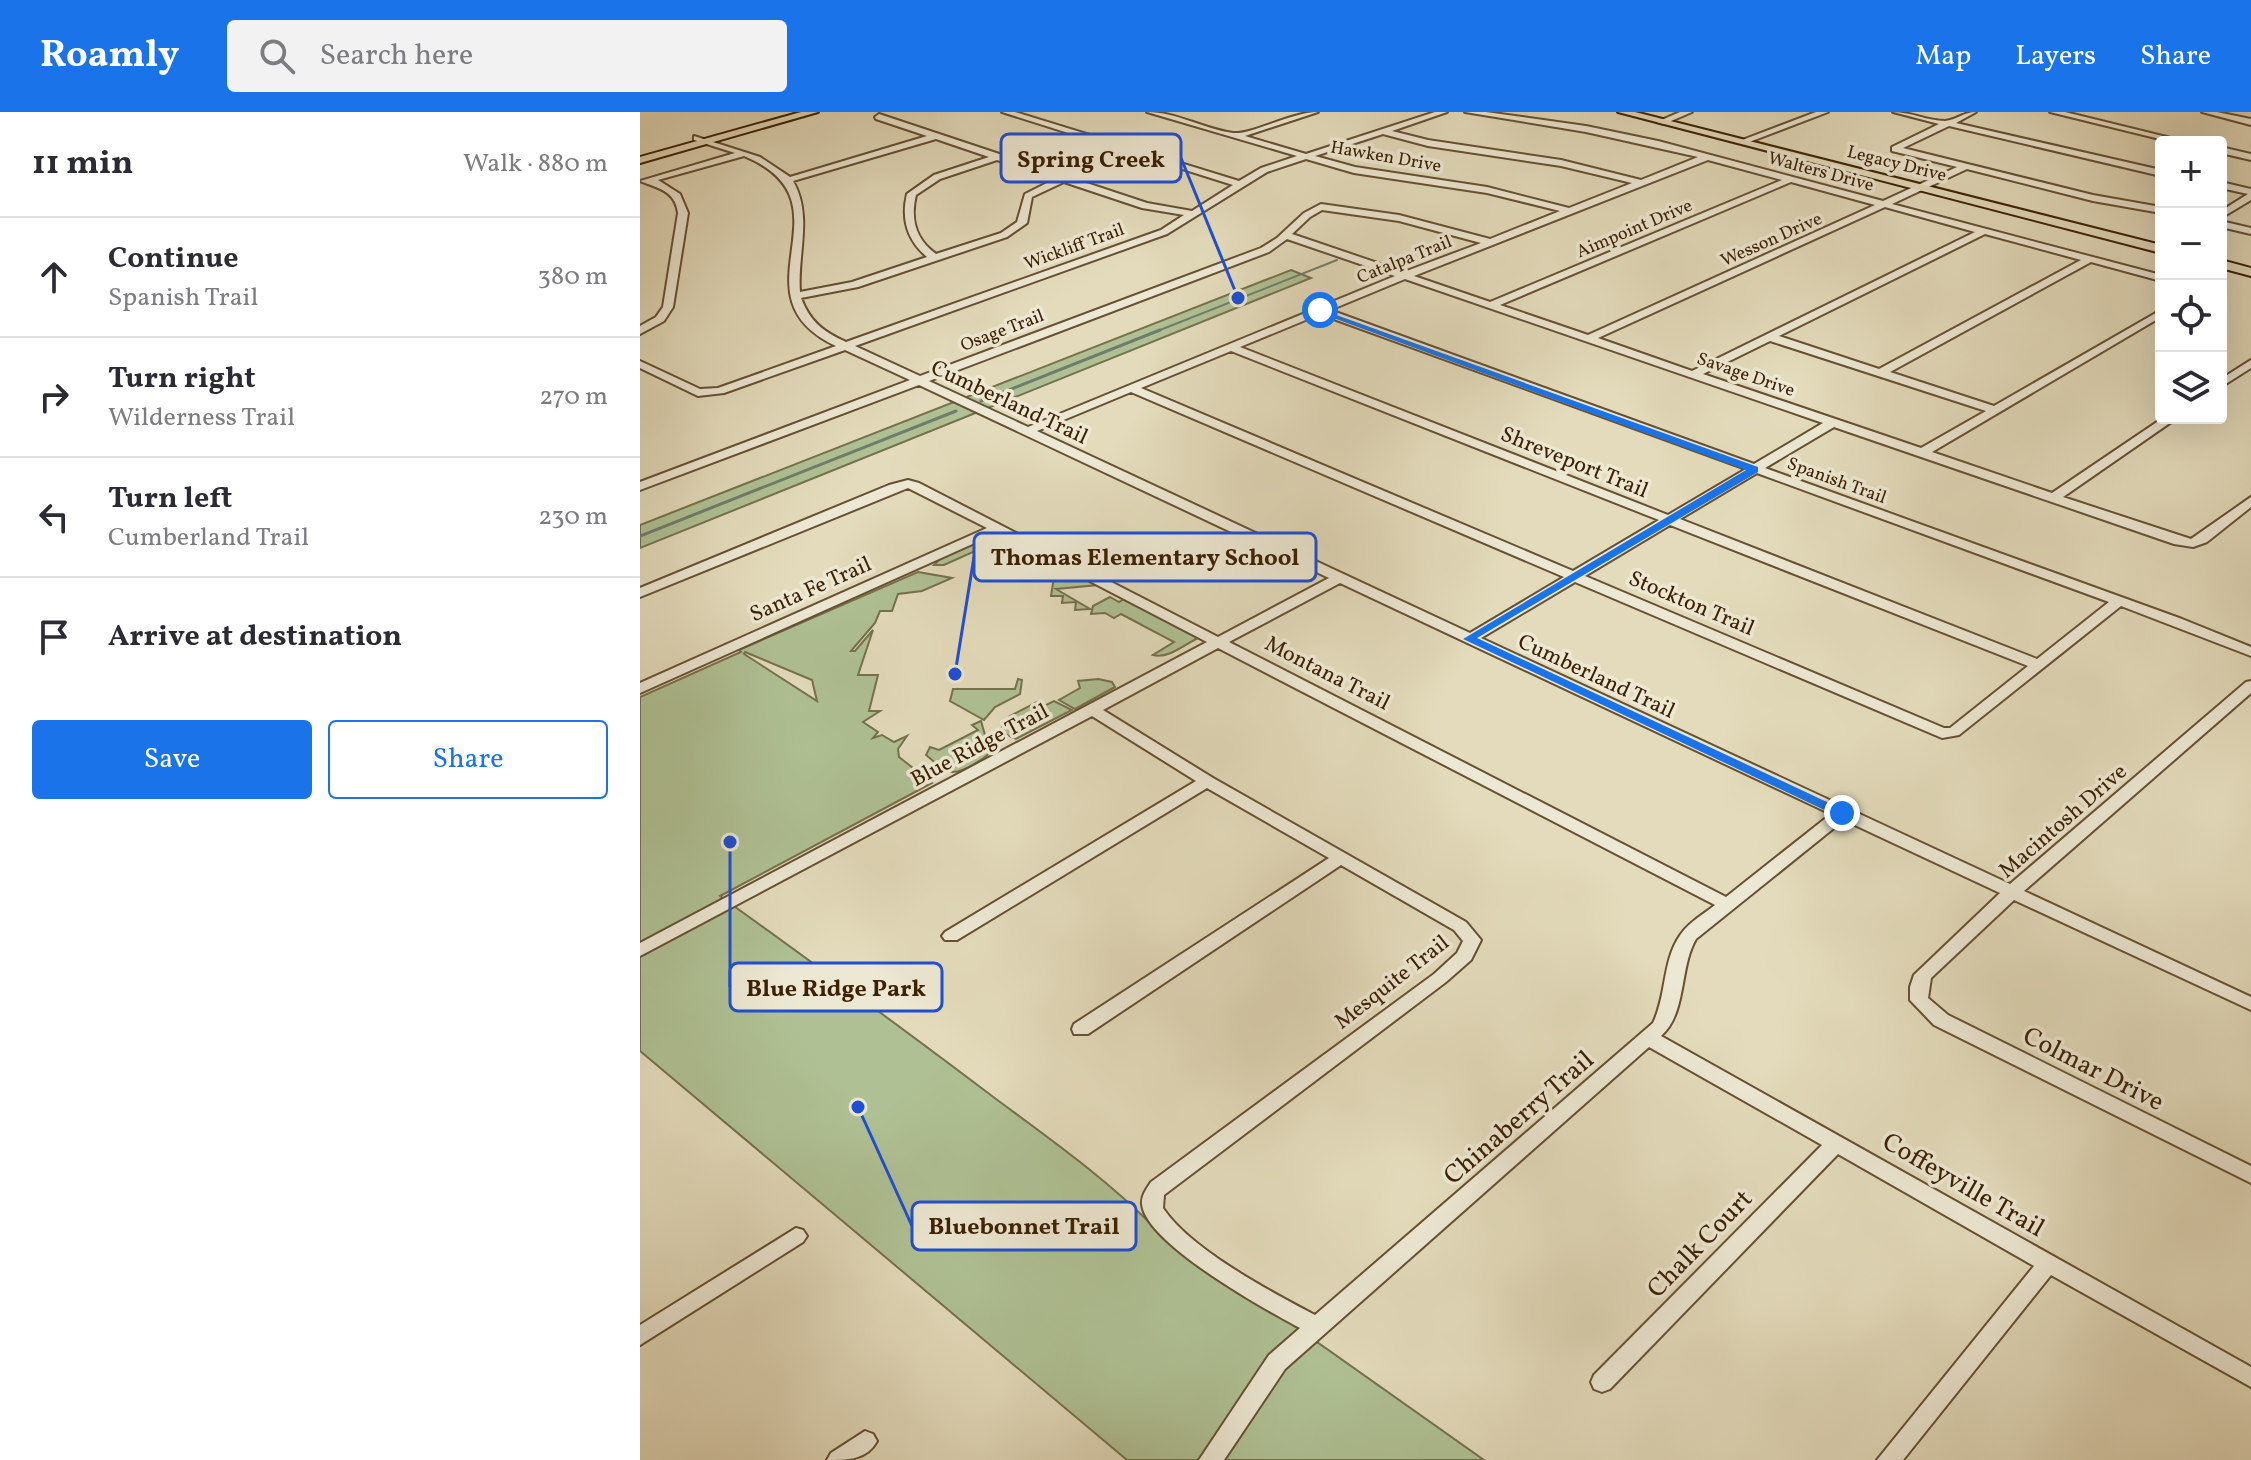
<!DOCTYPE html>
<html lang="en">
<head>
<meta charset="utf-8">
<style>
  body { margin:0; font-family:Vollkorn,serif; background:#f2f2f3; color:#2b2b33 }
  .controls { position:absolute; right:24px; top:24px; display:grid; overflow:hidden; border-radius:8px; box-shadow:0 8px 32px #0002 }
  .controls button { width:72px; height:72px; display:grid; place-items:center; padding:0; border:0; border-bottom:2px solid #e1e1e2; background:#fff; color:#2b2b33; font:40px sans-serif }
  .stop { position:absolute; width:24px; height:24px; margin:-18px; border:6px solid #1a73e8; border-radius:50%; background:#fff }
  .stop.end { background:#1a73e8; border-color:#fff; box-shadow:0 2px 8px #0008 }
  .list { margin:0; padding:0; list-style:none }
  h2 { display:flex; justify-content:space-between; align-items:center; height:104px; margin:0; padding:0 32px; font-size:34px }
  h2 small { font-size:26px; font-weight:400; color:#7c7c81 }
  .list li { display:grid; grid-template-columns:52px 1fr auto; gap:24px; align-items:center; box-sizing:border-box; height:120px; padding:0 32px; border-top:2px solid #e1e1e2 }
  .list b { display:block; font-size:30px; white-space:nowrap }
  .list p { margin:0; font-size:26px; white-space:nowrap; color:#7c7c81 }
  .list em { font-size:26px; font-style:normal; color:#7c7c81 }
  .actions { display:flex; gap:16px; padding:24px 32px }
  .actions a { flex:1; padding:18px 0; border:2px solid #1a73e8; border-radius:8px; text-align:center; font-size:28px; color:#1a73e8 }
  .actions .main { background:#1a73e8; color:#fff }
  .icon { flex:none; width:44px; height:44px; fill:none; stroke:currentColor; stroke-width:2; stroke-linecap:round; stroke-linejoin:round }
  .map { position:relative; flex:none; width:1611px; height:1348px; overflow:hidden }
  header { display:flex; align-items:center; gap:48px; box-sizing:border-box; height:112px; padding:0 40px; background:#1a73e8; color:#fff }
  header strong { font-size:38px }
  nav { display:flex; gap:44px; margin-inline-start:auto; font-size:28px }
  .search { width:560px; height:72px; background:#f2f2f3; display:flex; align-items:center; gap:20px; box-sizing:border-box; padding:0 28px; border-radius:8px; color:#7c7c81; font-size:30px }
  main { display:flex }
  aside { flex:1; background:#fff }
  .map>svg:first-child { display:block }
  .green { fill:#afc194; stroke:#76714c; stroke-width:2; fill-rule:evenodd }
  .lines { fill:none; stroke-linecap:round; stroke-linejoin:round }
  .stream-far1 { stroke:#717d6c; stroke-width:2 }
  .stream { stroke:#717d6c; stroke-width:3 }
  .minor-casing { stroke:#665032; stroke-width:4 }
  .major-casing { stroke:#3c2104; stroke-width:4 }
  .minor { fill:#ede8d3; fill-rule:evenodd }
  .major { fill:#e3dbbb; fill-rule:evenodd }
  .route { fill:#1a73e8 }
  .labels { text-anchor:middle; stroke-width:7; stroke-linejoin:round; paint-order:stroke }
  .far-street-label { font-size:18px; fill:#3c2104; stroke:#ede8d3 }
  .street-label { font-size:22px; fill:#3c2104; stroke:#ede8d3 }
  .near-street-label { font-size:26px; fill:#3c2104; stroke:#ede8d3 }
  .leader { fill:none; stroke:#1d4ed8; stroke-width:3 }
  .callout-dot { fill:#1d4ed8; stroke:#ede8d3; stroke-width:3 }
  .callout { fill:#ede8d3; stroke:#1d4ed8; stroke-width:3 }
  .callout-label { font-size:24px; text-anchor:middle; font-weight:bold; fill:#3c2104 }
</style>
</head>
<body>
<header>
<strong>Roamly</strong>
<div class="search"><svg class="icon" aria-label="search" viewBox="0 0 24 24"><circle cx="10" cy="10" r="6"/><path d="M15 15l6 6"/></svg>Search here</div>
<nav><a>Map</a><a>Layers</a><a>Share</a></nav>
</header>
<main>
<aside>
<h2>11 min<small>Walk · 880 m</small></h2>
<ul class="list">
<li><svg class="icon" aria-label="ahead" viewBox="0 0 24 24"><path d="M12 20V5M6 11l6-6 6 6"/></svg><div><b>Continue</b><p>Spanish Trail</p></div><em>380 m</em></li>
<li><svg class="icon" aria-label="right" viewBox="0 0 24 24"><path d="M7 20v-9h11M14 6l5 5-5 5"/></svg><div><b>Turn right</b><p>Wilderness Trail</p></div><em>270 m</em></li>
<li><svg class="icon" aria-label="left" viewBox="0 0 24 24"><path d="M17 20v-9H6M10 6l-5 5 5 5"/></svg><div><b>Turn left</b><p>Cumberland Trail</p></div><em>230 m</em></li>
<li><svg class="icon" aria-label="arrive" viewBox="0 0 24 24"><path d="M6 21V4h12l-3 4 3 4H6"/></svg><div><b>Arrive at destination</b></div></li>
</ul>
<div class="actions"><a class="main">Save</a><a>Share</a></div>
</aside>
<div class="map">
<svg width="1611" height="1348" viewBox="0 0 1611 1348">
  <rect width="100%" height="100%" fill="#e3dbbb"/>
  <filter id="stains"><feTurbulence type="fractalNoise" baseFrequency=".0025" numOctaves="4"/><feColorMatrix values="0 0 0 0 .2 0 0 0 0 .09 0 0 0 0 .02 0 0 0 .5 -.17"/></filter>
  <radialGradient id="worn" r=".72"><stop offset=".6" stop-color="#630" stop-opacity="0"/><stop offset="1" stop-color="#630" stop-opacity=".3"/></radialGradient>
  <!-- green -->
  <g class="green">
    <path d="M 651,158 L 671,166 L 0,436 L 0,413 Z"/>
    <path d="M 352,423 L 360,423 L 416,453 L 398,461 L 405,456 L 355,430 L 304,453 L 294,453 L 301,446 Z"/>
    <path d="M 426,459 L 458,473 L 416,477 L 450,497 L 435,498 L 436,490 L 422,491 L 423,484 L 411,484 L 414,465 Z"/>
    <path d="M 278,460 L 312,466 L 282,479 L 258,482 L 252,499 L 240,499 L 235,511 L 211,539 L 215,539 L 233,518 L 218,563 L 238,563 L 229,599 L 240,599 L 223,610 L 238,620 L 233,626 L 242,623 L 254,630 L 267,624 L 258,637 L 259,645 L 292,671 L 80,784 C 173,851 265,918 356,987 C 410,1027 465,1066 513,1114 L 844,1348 L 487,1348 L 0,939 L 0,585 L 101,540 L 99,538 ZM 105,540 L 172,568 L 177,589 L 104,542 Z"/>
    <path d="M 470,485 L 479,490 L 484,487 L 558,526 C 544,533 528,547 513,543 L 534,530 L 481,502 L 474,506 L 465,501 L 451,502 L 453,494 Z"/>
    <path d="M 378,567 L 382,568 L 380,582 L 355,595 L 344,608 L 310,589 L 313,577 L 375,577 Z"/>
    <path d="M 458,567 L 472,570 L 475,575 L 435,597 L 419,588 L 440,576 L 438,569 Z"/>
    <path d="M 399,589 L 402,595 L 414,589 L 432,598 L 376,627 L 367,623 L 362,615 L 370,604 Z"/>
    <path d="M 341,609 L 345,623 L 355,635 C 348,645 320,664 308,659 C 300,655 292,648 286,643 L 290,635 L 299,638 L 338,618 L 332,613 Z"/>
  </g>
  <g class="lines">
    <!-- stream-far1 -->
    <path class="stream-far1" d="M 515,220 L 697,148"/>
    <!-- stream -->
    <g class="stream">
      <path d="M 341,289 L 520,218"/>
      <path d="M 0,424 L 316,299"/>
    </g>
    <!-- minor casing -->
    <g class="minor-casing">
      <g id="minor">
        <path d="M 362,0 L 375,0 L 599,69 L 621,56 L 657,44 L 507,0 C 537,0 563,17 593,21 C 611,23 652,0 678,0 L 605,24 L 666,42 L 795,0 L 807,0 L 752,19 L 788,28 L 921,48 L 1001,68 L 1058,45 L 946,20 L 825,0 L 846,0 L 946,14 L 1018,29 L 1243,89 L 1317,55 L 1252,39 L 1252,35 L 1299,12 L 1253,0 C 1271,0 1288,9 1305,9 C 1316,8 1324,0 1336,0 L 1316,11 L 1521,58 L 1521,64 L 1309,14 L 1263,36 L 1453,83 L 1521,95 L 1521,101 L 1453,89 L 1327,57 L 1252,92 L 1521,163 L 1521,169 L 1451,150 L 1250,260 L 1354,294 L 1521,198 L 1521,205 L 1292,340 L 1412,381 L 1523,306 L 1537,306 L 1423,385 L 1551,427 L 1611,385 L 1611,395 L 1567,430 L 1553,435 L 1534,432 L 1194,315 L 1125,356 L 1542,507 L 1611,535 L 1611,544 L 1481,494 L 1319,623 L 1302,626 L 935,470 L 841,526 L 1370,772 L 1606,570 L 1611,569 L 1611,581 L 1384,779 L 1611,885 L 1611,898 L 1374,788 L 1291,866 L 1288,886 L 1308,903 L 1611,1054 L 1611,1071 L 1294,913 L 1270,888 L 1270,875 L 1274,863 L 1360,781 L 1204,708 L 1056,827 C 1039,856 1047,901 1021,924 L 1611,1255 L 1611,1275 L 1411,1163 L 1263,1348 L 1237,1348 L 1394,1154 L 1198,1042 L 970,1277 L 962,1280 L 954,1277 L 951,1270 L 954,1263 L 1182,1033 L 1009,935 L 645,1257 L 584,1348 L 559,1348 L 629,1243 L 660,1216 C 626,1198 505,1131 502,1092 C 501,1084 507,1076 511,1070 L 794,862 L 817,841 L 823,829 L 814,818 L 701,753 L 448,922 L 434,922 L 432,917 L 434,912 L 689,746 L 567,676 L 317,828 L 305,828 L 302,824 L 305,820 L 556,669 L 452,604 L 0,844 L 0,831 L 567,530 L 357,421 L 0,581 L 0,571 L 347,416 L 268,376 L 0,485 L 0,476 L 249,373 L 268,368 L 279,371 L 578,525 L 689,466 L 279,273 L 0,378 L 0,370 L 270,268 L 205,238 L 84,281 L 58,284 L 0,256 L 0,249 L 60,277 L 78,276 L 196,234 C 88,183 217,91 104,44 L 18,68 L 40,82 L 48,101 L 33,195 L 24,209 L 0,222 L 0,214 L 16,205 L 23,195 L 38,101 C 35,78 17,76 0,69 L 95,41 L 54,28 L 54,24 L 120,45 L 150,65 L 287,24 L 236,7 L 235,5 L 239,2 L 507,91 L 552,99 L 593,73 ZM 743,22 L 788,34 L 921,54 L 992,71 L 929,96 L 847,75 L 715,55 L 675,44 ZM 296,27 L 349,45 L 294,63 L 267,82 C 261,107 267,128 287,145 L 212,170 L 160,180 C 157,142 173,104 153,69 ZM 666,47 L 714,61 L 847,81 L 920,99 L 850,127 L 759,103 L 681,92 L 664,101 L 637,126 L 621,136 L 280,264 L 215,234 L 527,122 L 627,60 ZM 357,48 L 415,67 L 385,82 L 377,110 L 361,121 L 296,142 C 276,128 270,107 276,83 L 300,67 ZM 1068,48 L 1142,68 L 850,190 L 774,164 ZM 424,70 L 502,96 L 544,103 L 521,118 L 206,230 C 184,220 170,210 161,186 L 218,175 L 367,125 L 387,111 L 392,85 ZM 1151,70 L 1235,93 L 948,223 L 860,193 ZM 1245,95 L 1335,120 L 1052,259 L 958,226 ZM 682,98 L 759,109 L 841,131 L 764,160 L 652,122 L 670,105 ZM 1345,122 L 1441,148 L 1239,257 L 1139,224 ZM 647,127 L 755,164 L 388,315 L 289,269 L 629,140 ZM 765,167 L 1183,311 L 1114,352 L 690,198 ZM 680,202 L 1106,357 L 1028,403 L 600,235 ZM 1130,229 L 1346,299 L 1281,336 L 1063,262 ZM 591,239 L 1019,408 L 933,459 L 501,276 ZM 491,280 L 924,465 L 830,521 L 397,319 ZM 1117,361 L 1469,490 L 1397,547 L 1040,407 ZM 1030,413 L 1388,554 L 1310,616 L 1304,616 L 945,464 ZM 700,471 L 1191,702 L 1086,785 L 589,530 ZM 578,536 L 1075,793 C 1064,802 1049,810 1041,822 C 1022,848 1027,883 1013,911 L 675,1203 C 631,1180 550,1137 523,1096 L 524,1083 L 806,870 L 831,848 L 841,828 L 826,810 L 573,666 L 463,598 Z"/>
        <path d="M 1040,0 L 1052,0 L 1024,12 L 1017,10 Z"/>
        <path d="M 1176,0 L 1188,0 L 1104,32 L 1097,30 Z"/>
        <path d="M 1410,0 L 1425,0 L 1547,30 L 1532,30 Z"/>
        <path d="M 1562,0 L 1577,0 L 1611,7 L 1611,13 Z"/>
        <path d="M 1581,35 L 1611,42 L 1611,48 L 1581,41 Z"/>
        <path d="M 1581,70 L 1611,77 L 1611,88 L 1581,106 L 1581,99 L 1608,82 L 1581,76 Z"/>
        <path d="M 1581,109 L 1611,116 L 1611,122 L 1581,115 Z"/>
        <path d="M 1611,248 L 1611,256 L 1581,275 L 1581,267 Z"/>
        <path d="M 156,1116 L 163,1118 L 167,1124 L 163,1130 L 0,1233 L 0,1213 Z"/>
        <path d="M 225,1319 L 233,1322 L 237,1329 C 227,1348 207,1348 187,1348 L 191,1341 Z"/>
      </g>
    </g>
    <!-- major casing -->
    <g class="major-casing">
      <g id="major">
        <path d="M 161,0 L 178,0 L 0,51 L 0,45 Z"/>
        <path d="M 978,0 L 995,0 L 1521,133 L 1521,141 Z"/>
        <path d="M 1581,148 L 1611,156 L 1611,164 L 1581,156 Z"/>
      </g>
    </g>
    <!-- minor -->
    <use href="#minor" class="minor"/>
    <!-- major -->
    <use href="#major" class="major"/>
  </g>
  <!-- route -->
  <path class="route" d="M 677,196 L 1118,355 L 1118,360 L 837,526 L 1206,699 L 1206,704 L 1197,704 L 823,527 L 1106,358 L 677,200 Z"/>
  <g class="labels">
    <!-- far-street labels -->
    <g class="far-street-label">
      <text transform="translate(746 44) rotate(10)" y="6">Hawken Drive</text>
      <text transform="translate(1257 51) rotate(14)" y="6">Legacy Drive</text>
      <text transform="translate(1181 59) rotate(15)" y="6">Walters Drive</text>
      <text transform="translate(994 116) rotate(-23)" y="6">Aimpoint Drive</text>
      <text transform="translate(1131 127) rotate(-24)" y="6">Wesson Drive</text>
      <text transform="translate(434 134) rotate(-20)" y="6">Wickliff Trail</text>
      <text transform="translate(764 147) rotate(-22)" y="6">Catalpa Trail</text>
      <text transform="translate(362 218) rotate(-21)" y="6">Osage Trail</text>
      <text transform="translate(1106 262) rotate(19)" y="6">Savage Drive</text>
      <text transform="translate(1197 368) rotate(20)" y="6">Spanish Trail</text>
    </g>
    <!-- street labels -->
    <g class="street-label">
      <text transform="translate(370 289) rotate(25)" y="8">Cumberland Trail</text>
      <text transform="translate(935 349) rotate(22)" y="8">Shreveport Trail</text>
      <text transform="translate(170 476) rotate(-24)" y="8">Santa Fe Trail</text>
      <text transform="translate(1052 490) rotate(23)" y="8">Stockton Trail</text>
      <text transform="translate(688 560) rotate(27)" y="8">Montana Trail</text>
      <text transform="translate(957 563) rotate(25)" y="8">Cumberland Trail</text>
      <text transform="translate(339 632) rotate(-28)" y="8">Blue Ridge Trail</text>
      <text transform="translate(1422 708) rotate(-41)" y="8">Macintosh Drive</text>
      <text transform="translate(751 869) rotate(-38)" y="8">Mesquite Trail</text>
    </g>
    <!-- near-street labels -->
    <g class="near-street-label">
      <text transform="translate(1454 956) rotate(27)" y="9">Colmar Drive</text>
      <text transform="translate(878 1005) rotate(-41)" y="9">Chinaberry Trail</text>
      <text transform="translate(1324 1072) rotate(30)" y="9">Coffeyville Trail</text>
      <text transform="translate(1059 1131) rotate(-46)" y="9">Chalk Court</text>
    </g>
  </g>
  <!-- callouts -->
  <path class="leader" d="M598 186L541 46M315 562L334 445M90 730L90 875M218 995L272 1114"/>
  <g class="callout-dot">
    <circle cx="598" cy="186" r="8"/>
    <circle cx="315" cy="562" r="8"/>
    <circle cx="90" cy="730" r="8"/>
    <circle cx="218" cy="995" r="8"/>
  </g>
  <g class="callout">
    <rect x="361" y="22" width="180" height="48" rx="8"/>
    <rect x="334" y="421" width="342" height="48" rx="8"/>
    <rect x="90" y="851" width="212" height="48" rx="8"/>
    <rect x="272" y="1090" width="224" height="48" rx="8"/>
  </g>
  <g class="callout-label">
    <text x="451" y="55">Spring Creek</text>
    <text x="505" y="453">Thomas Elementary School</text>
    <text x="196" y="884">Blue Ridge Park</text>
    <text x="384" y="1122">Bluebonnet Trail</text>
  </g>
  <rect width="100%" height="100%" filter="url(#stains)"/>
  <rect width="100%" height="100%" fill="url(#worn)"/>
</svg>
<div class="controls">
<button>+</button>
<button>−</button>
<button><svg class="icon" aria-label="locate" viewBox="0 0 24 24"><circle cx="12" cy="12" r="6"/><path d="M12 2v4M12 18v4M2 12h4M18 12h4"/></svg></button>
<button><svg class="icon" aria-label="layers" viewBox="0 0 24 24"><path d="M12 4l9 5-9 5-9-5zM3 14l9 5 9-5"/></svg></button>
</div>
<div class="stop" style="left:680px;top:198px"></div>
<div class="stop end" style="left:1202px;top:701px"></div>
</div>
</main>
</body>
</html>
